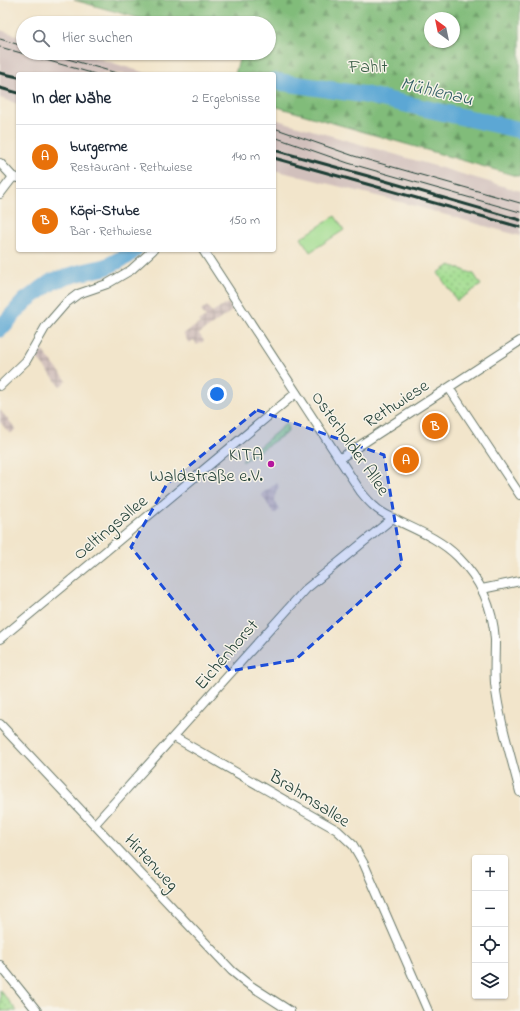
<!DOCTYPE html>
<html lang="de">
<head>
<meta charset="utf-8">
<style>
  body { margin:0; font-family:"Indie Flower",sans-serif; background:#f2f2f3; color:#1f2937 }
  .controls { position:absolute; right:12px; bottom:12px; display:grid; overflow:hidden; border-radius:4px; box-shadow:0 1px 3px #0004 }
  .controls button { width:36px; height:36px; display:grid; place-items:center; padding:0; border:0; border-bottom:1px solid #e0e1e3; background:#fff; color:#1f2937; font:20px sans-serif }
  .compass { position:absolute; left:424px; top:12px; width:36px; height:36px; border-radius:50%; background:#fff; box-shadow:0 1px 3px #0004; rotate:327deg }
  .you { position:absolute; left:217px; top:394px; width:14px; height:14px; margin:-10px; border:3px solid #fff; border-radius:50%; background:#1a73e8; box-shadow:0 0 0 6px #1a73e833 }
  .badge { display:grid; place-items:center; width:26px; height:26px; border-radius:50%; background:#0f766e; color:#fff; font-size:13px; font-weight:700 }
  .pin { position:absolute; translate:-50% -50%; border:2px solid #fff; box-shadow:0 1px 4px #0006 }
  .list { margin:0; padding:0; list-style:none }
  h2 { display:flex; justify-content:space-between; align-items:center; height:52px; margin:0; padding:0 16px; font-size:17px }
  h2 small { font-size:13px; font-weight:400; color:#747a83 }
  .list li { display:grid; grid-template-columns:26px 1fr auto; gap:12px; align-items:center; box-sizing:border-box; height:64px; padding:0 16px; border-top:1px solid #e0e1e3 }
  .list b { display:block; font-size:15px; white-space:nowrap }
  .list p { margin:0; font-size:13px; white-space:nowrap; color:#747a83 }
  .list em { font-size:13px; font-style:normal; color:#747a83 }
  .icon { flex:none; width:22px; height:22px; fill:none; stroke:currentColor; stroke-width:2; stroke-linecap:round; stroke-linejoin:round }
  .map { position:relative; flex:none; width:520px; height:1011px; overflow:hidden }
  .search { position:absolute; background:#fff; box-shadow:0 1px 3px #0004; left:16px; top:16px; width:260px; height:44px; display:flex; align-items:center; gap:10px; box-sizing:border-box; padding:0 14px; border-radius:22px; color:#747a83; font-size:15px }
  .panel { position:absolute; background:#fff; box-shadow:0 1px 3px #0004; left:16px; top:72px; width:260px; height:180px; border-radius:4px }
  .map>svg:first-child { display:block }
  .industrial { fill:url(#industrial-grid) }
  .railway { fill:#d1c0bc }
  .grass { fill:url(#grass-dots); stroke:#608d62 }
  .forest { fill:url(#forest-firs); stroke:#507c57; fill-rule:evenodd }
  .pitch { fill:#a2dd90; stroke:#608d62 }
  .lines { fill:none; stroke-linecap:round; stroke-linejoin:round }
  .river { stroke:#5ba7d4; stroke-width:17 }
  .street-casing { stroke:#697869; stroke-width:10 }
  .street { stroke:#fff; stroke-width:8 }
  .tram { stroke:#1f3d34; stroke-width:1 }
  .rail { stroke:#1f3d34; stroke-width:3 }
  .marked { fill:#1d4ed8; fill-opacity:0.2; stroke:#1d4ed8; stroke-width:3; stroke-dasharray:8 5; stroke-linejoin:round }
  .poi-dot { fill:#b5179e; stroke:#f7f3e8; stroke-width:1.5 }
  .labels { text-anchor:middle; stroke-width:3; stroke-linejoin:round; paint-order:stroke }
  .park-label { font-size:18px; fill:#395d46; stroke:#f7f3e8 }
  .street-label { font-size:18px; fill:#1f3d34; stroke:#f7f3e8 }
  .poi-label { font-size:18px; fill:#1f3d34; stroke:#f7f3e8; text-anchor:end }
  .water-label { font-size:19px; font-style:italic; fill:#315d64; stroke:#f7f3e8 }
</style>
</head>
<body>
<div class="map">
<svg width="520" height="1011" viewBox="0 0 520 1011">
  <defs>
    <pattern id="industrial-grid" width="8" height="8" patternUnits="userSpaceOnUse"><rect width="8" height="8" fill="#d1c0bc"/><path d="M0 4h8M4 0v8" fill="none" stroke="#a99d9a"/></pattern>
    <pattern id="grass-dots" width="8" height="8" patternUnits="userSpaceOnUse"><rect width="8" height="8" fill="#a2dd90"/><path d="M2 2h.1M6 6h.1" fill="none" stroke="#83b476" stroke-width="1.8" stroke-linecap="round"/></pattern>
    <pattern id="forest-firs" width="22" height="20" patternUnits="userSpaceOnUse"><rect width="22" height="20" fill="#81bc7a"/><path d="M5 1l3.5 6h-7zM16 11l3.5 6h-7z" fill="#699a65"/></pattern>
  </defs>
  <rect width="100%" height="100%" fill="#f7f3e8"/>
  <filter id="ink" filterUnits="userSpaceOnUse"><feTurbulence type="fractalNoise" baseFrequency=".025" numOctaves="2"/><feDisplacementMap in="SourceGraphic" scale="8" xChannelSelector="R" yChannelSelector="G"/><feConvolveMatrix kernelMatrix="1 2 1 2 8 2 1 2 1" color-interpolation-filters="sRGB"/></filter>
  <filter id="wash" filterUnits="userSpaceOnUse"><feTurbulence type="fractalNoise" baseFrequency=".012" numOctaves="4" result="noise"/><feDisplacementMap in="SourceGraphic" scale="16" xChannelSelector="R" yChannelSelector="G"/><feGaussianBlur stdDeviation="0.9" result="paint"/><feColorMatrix in="noise" values="0 0 0 0 0 0 0 0 0 0 0 0 0 0 0 0 0 1.4 0 .05"/><feComposite in="paint" operator="in"/></filter>
  <g filter="url(#wash)">
    <rect width="100%" height="100%" fill="#f2e5cb"/>
    <!-- industrial -->
    <g class="industrial">
      <path d="M 228,303 L 233,310 L 199,334 L 204,341 L 197,345 L 194,340 L 189,343 L 183,334 L 200,323 L 199,321 L 206,317 L 201,311 L 207,306 L 212,313 Z"/>
      <path d="M 41,349 L 67,381 L 60,386 L 35,356 Z"/>
      <path d="M 0,410 L 16,429 L 10,434 L 0,422 Z"/>
      <path d="M 277,483 L 279,487 L 276,491 L 275,501 L 280,510 L 274,514 L 261,494 Z"/>
    </g>
    <!-- railway -->
    <g class="railway">
      <path d="M 0,30 L 23,37 L 23,53 L 80,53 L 149,74 L 18,74 L 18,104 L 0,98 Z"/>
      <path d="M 274,119 L 520,191 L 520,236 L 397,201 L 274,170 Z"/>
    </g>
    <!-- grass -->
    <g class="grass">
      <path d="M 450,265 L 474,274 L 481,285 L 457,301 L 438,273 Z"/>
      <path d="M 287,423 L 288,432 L 244,461 L 242,461 Z"/>
      <path d="M 0,990 L 17,1011 L 0,1011 Z"/>
    </g>
    <!-- forest -->
    <path class="forest" d="M 74,0 L 520,0 L 520,177 L 274,106 L 274,74 L 235,74 L 241,53 L 269,53 L 269,23 L 156,23 ZM 430,18 L 454,18 L 454,42 L 430,42 Z"/>
    <!-- pitch -->
    <path class="pitch" d="M 335,216 L 344,230 L 310,252 L 301,238 Z"/>
    <g class="lines">
      <!-- river -->
      <g class="river">
        <path d="M 274,81 L 366,95 L 520,130"/>
        <path d="M 0,329 L 25,301 L 53,281 L 79,273 L 106,267 L 127,256 L 134,250"/>
      </g>
    </g>
  </g>
  <g filter="url(#ink)">
    <g class="lines">
      <!-- street casing -->
      <g class="street-casing">
        <g id="street">
          <path d="M 0,163 L 13,177 L 18,178"/>
          <path d="M 0,194 L 13,177"/>
          <path d="M 203,250 L 361,492 C 365,497 370,503 375,507 C 381,513 391,517 398,521 C 419,531 441,540 458,557 C 480,579 493,608 495,640 C 495,654 494,669 495,683 C 499,720 511,756 520,792"/>
          <path d="M 0,386 L 26,361 L 46,326 L 66,303 L 78,294 L 107,284 L 131,270 L 153,250"/>
          <path d="M 449,388 L 520,495"/>
          <path d="M 339,459 L 520,341"/>
          <path d="M 482,589 L 520,581"/>
          <path d="M 0,639 L 296,393"/>
          <path d="M 0,724 L 232,971 L 248,984 L 290,1011"/>
          <path d="M 174,737 L 337,830 L 353,845 L 364,864 L 428,1011"/>
          <path d="M 95,824 L 306,589 L 393,518"/>
          <path d="M 0,965 L 37,1011"/>
        </g>
      </g>
      <!-- street -->
      <use href="#street" class="street"/>
      <!-- tram -->
      <g class="tram">
        <path d="M 0,39 L 23,46"/>
        <path d="M 0,47 L 95,74"/>
        <path d="M 47,53 L 120,74"/>
        <path d="M 274,128 L 354,156 L 520,203"/>
        <path d="M 274,137 L 348,163 L 520,212"/>
      </g>
      <!-- rail -->
      <g class="rail">
        <path d="M 0,73 L 18,77"/>
        <path d="M 0,88 L 18,93"/>
        <path d="M 274,150 L 368,176 L 520,220"/>
        <path d="M 274,158 L 520,227"/>
      </g>
    </g>
  </g>
  <!-- marked area -->
  <path class="marked" d="M 257,410 L 384,455 L 402,564 L 295,660 L 230,671 L 131,547 L 167,484 Z"/>
  <!-- markers -->
  <circle class="poi-dot" cx="271" cy="464" r="4"/>
  <g class="labels">
    <!-- park labels -->
    <g class="park-label">
      <text x="368" y="72">Fahlt</text>
    </g>
    <!-- street labels -->
    <g class="street-label">
      <text transform="translate(396 403) rotate(-33)" y="6">Rethwiese</text>
      <text transform="translate(351 443) rotate(55)" y="6">Osterholder Allee</text>
      <text transform="translate(110 527) rotate(-40)" y="6">Oeltingsallee</text>
      <text transform="translate(226 654) rotate(-49)" y="6">Eichenhorst</text>
      <text transform="translate(310 798) rotate(32)" y="6">Brahmsallee</text>
      <text transform="translate(152 862) rotate(47)" y="6">Hirtenweg</text>
    </g>
    <!-- poi labels -->
    <g class="poi-label">
      <text x="263" y="460">KITA<tspan x="263" dy="21">Waldstraße e.V.</tspan></text>
    </g>
    <!-- water labels -->
    <g class="water-label">
      <text transform="translate(437 90) rotate(13)" y="7">Mühlenau</text>
    </g>
  </g>
</svg>
<div class="controls">
<button>+</button>
<button>−</button>
<button><svg class="icon" aria-label="locate" viewBox="0 0 24 24"><circle cx="12" cy="12" r="6"/><path d="M12 2v4M12 18v4M2 12h4M18 12h4"/></svg></button>
<button><svg class="icon" aria-label="layers" viewBox="0 0 24 24"><path d="M12 4l9 5-9 5-9-5zM3 14l9 5 9-5"/></svg></button>
</div>
<svg class="compass" viewBox="-18 -18 36 36"><path d="M0-13l5 13h-10z" fill="#e53935"/><path d="M0 13l5-13h-10z" fill="#747a83"/></svg>
<div class="you"></div>
<div class="pin badge" style="left:406px;top:460px;background:#e8710a">A</div>
<div class="pin badge" style="left:435px;top:426px;background:#e8710a">B</div>
<div class="search"><svg class="icon" aria-label="search" viewBox="0 0 24 24"><circle cx="10" cy="10" r="6"/><path d="M15 15l6 6"/></svg>Hier suchen</div>
<section class="panel">
<h2>In der Nähe<small>2 Ergebnisse</small></h2>
<ul class="list">
<li><span class="badge" style="background:#e8710a">A</span><div><b>burgerme</b><p>Restaurant · Rethwiese</p></div><em>140 m</em></li>
<li><span class="badge" style="background:#e8710a">B</span><div><b>Köpi-Stube</b><p>Bar · Rethwiese</p></div><em>150 m</em></li>
</ul>
</section>
</div>
</body>
</html>
